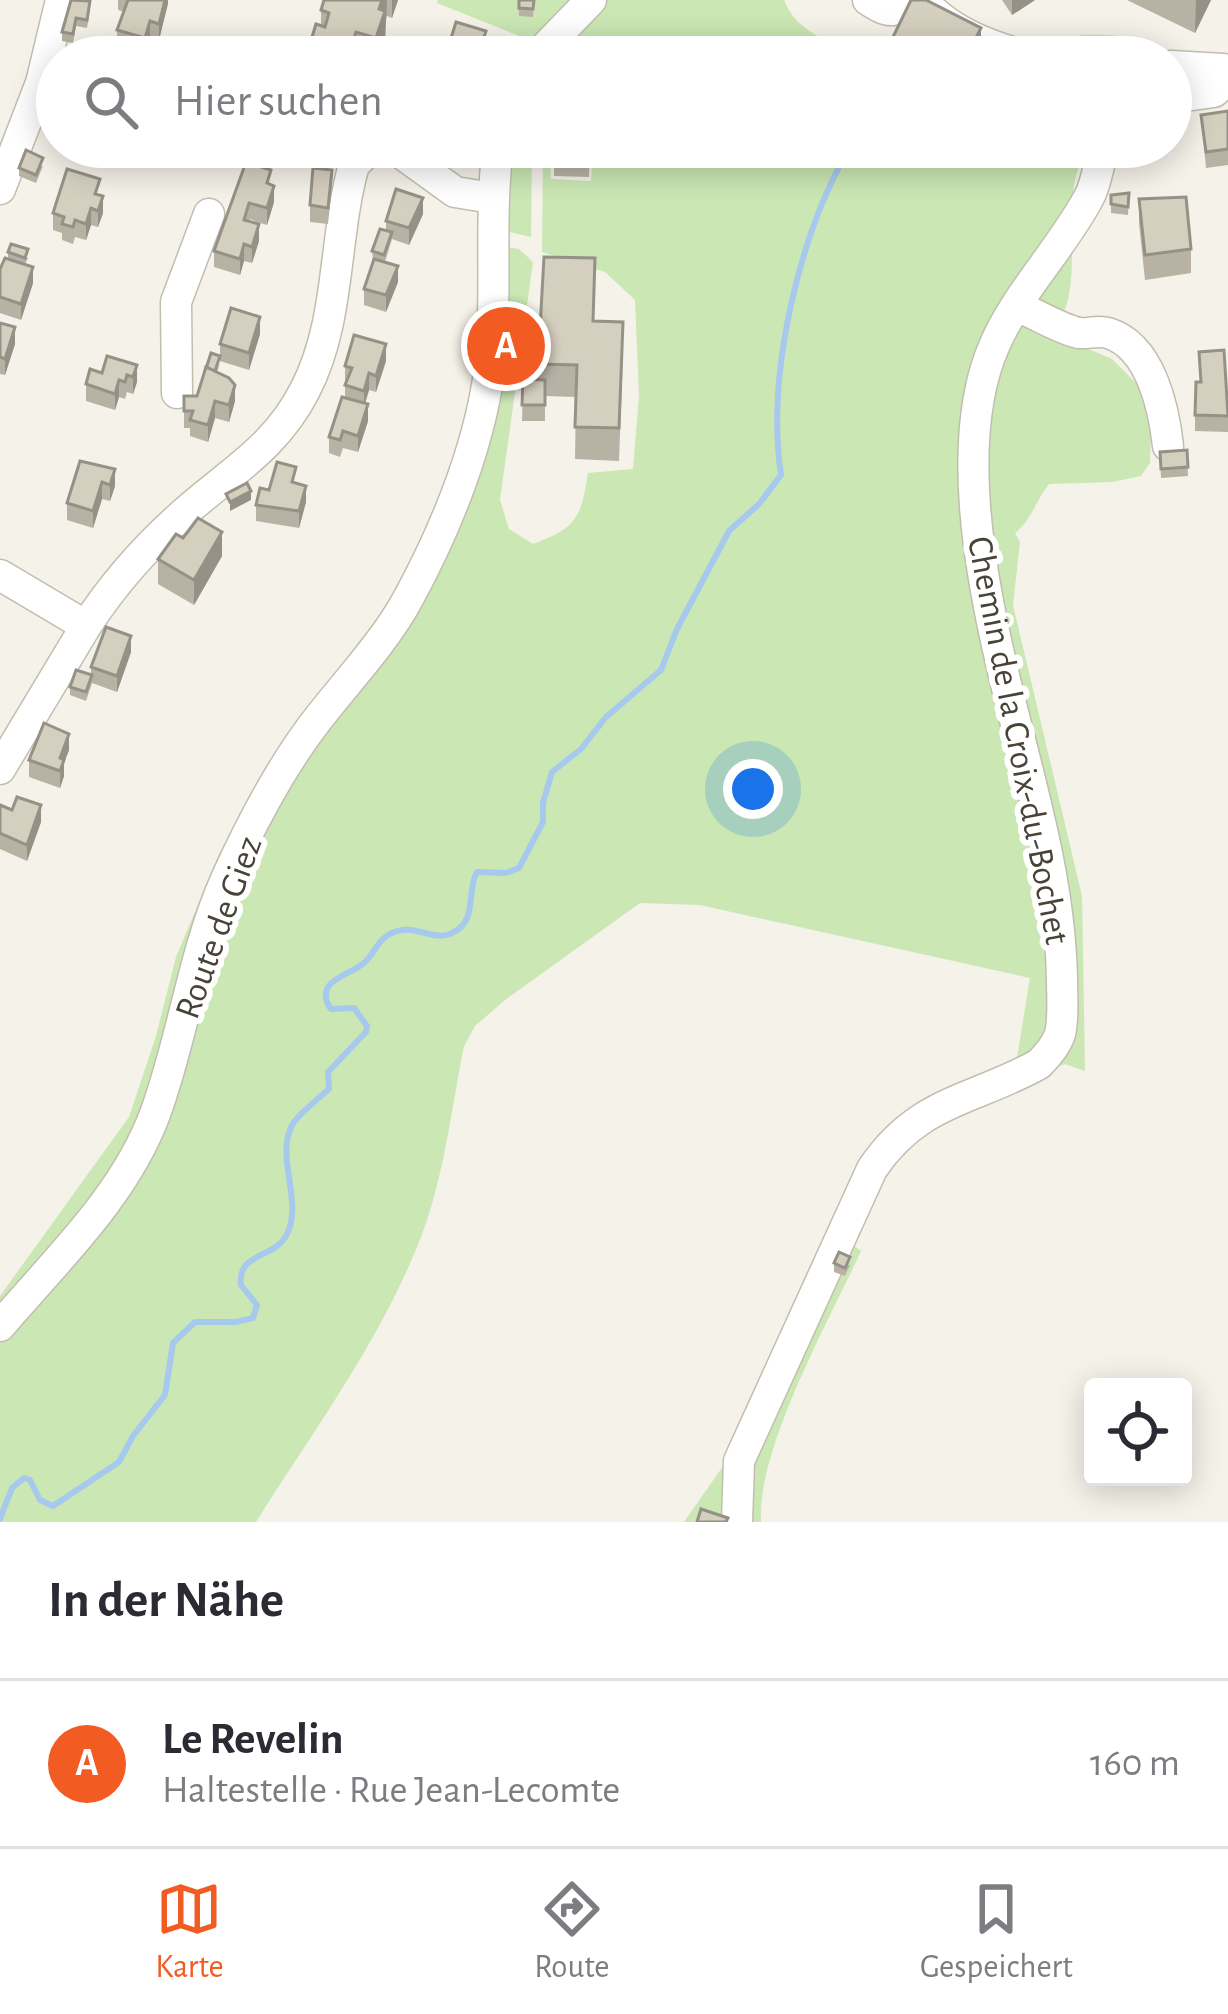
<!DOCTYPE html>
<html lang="de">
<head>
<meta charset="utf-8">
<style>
  body { margin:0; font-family:"Alegreya Sans",sans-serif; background:#f2f2f3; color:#2b2b33 }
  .controls { position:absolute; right:36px; bottom:36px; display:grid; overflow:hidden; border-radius:12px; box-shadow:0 6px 30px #0003 }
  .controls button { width:108px; height:108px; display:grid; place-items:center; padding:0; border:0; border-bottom:3px solid #e1e1e2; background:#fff; color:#2b2b33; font:60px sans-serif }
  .you { position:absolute; left:753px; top:789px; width:42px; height:42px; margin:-30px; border:9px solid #fff; border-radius:50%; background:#1a73e8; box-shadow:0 0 0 18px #1a73e833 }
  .badge { display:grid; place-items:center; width:78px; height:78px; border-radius:50%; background:#f25b22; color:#fff; font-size:39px; font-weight:700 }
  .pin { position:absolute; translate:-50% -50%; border:6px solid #fff; box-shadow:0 3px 12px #0006 }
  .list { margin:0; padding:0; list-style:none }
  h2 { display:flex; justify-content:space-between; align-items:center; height:156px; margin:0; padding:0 48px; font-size:51px }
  h2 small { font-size:39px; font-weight:400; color:#7c7c81 }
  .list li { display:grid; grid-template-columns:78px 1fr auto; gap:36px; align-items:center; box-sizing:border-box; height:168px; padding:0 48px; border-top:3px solid #e1e1e2 }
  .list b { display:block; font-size:45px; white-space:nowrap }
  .list p { margin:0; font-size:39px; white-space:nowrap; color:#7c7c81 }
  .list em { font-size:39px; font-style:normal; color:#7c7c81 }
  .icon { flex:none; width:66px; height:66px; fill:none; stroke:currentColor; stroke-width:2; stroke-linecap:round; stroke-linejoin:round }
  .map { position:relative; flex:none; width:1228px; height:1522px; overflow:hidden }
  .search { position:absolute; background:#fff; box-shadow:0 6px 30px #0003; left:36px; right:36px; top:36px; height:132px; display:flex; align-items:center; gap:30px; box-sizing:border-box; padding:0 42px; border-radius:66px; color:#7c7c81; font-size:45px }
  .sheet { height:324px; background:#fff }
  nav { display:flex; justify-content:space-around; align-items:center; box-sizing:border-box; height:168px; border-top:3px solid #e1e1e2; background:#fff; font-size:33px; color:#7c7c81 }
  nav a { display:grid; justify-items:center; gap:6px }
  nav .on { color:#f25b22 }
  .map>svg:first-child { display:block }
  .green { fill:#cae7b4 }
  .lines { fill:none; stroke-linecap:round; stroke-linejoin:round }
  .stream { stroke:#a8c9ee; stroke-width:6 }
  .minor-casing { stroke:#c2beaf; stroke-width:33 }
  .minor { stroke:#fff; stroke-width:30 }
  .wall { fill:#b7b2a4 }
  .shaded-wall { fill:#959186 }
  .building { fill:#d5cfbf; stroke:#959186; stroke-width:3 }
  .labels { text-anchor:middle; stroke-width:12; stroke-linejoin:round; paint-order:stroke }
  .street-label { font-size:36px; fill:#484338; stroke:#fff }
</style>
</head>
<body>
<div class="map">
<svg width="1228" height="1522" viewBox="0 0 1228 1522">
  <rect width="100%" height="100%" fill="#f4f2e9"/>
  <!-- green -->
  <g class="green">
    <path d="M 438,0 L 784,0 C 798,34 819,30 843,57 L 536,57 L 544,46 L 437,3 Z"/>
    <path d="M 1081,35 C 1127,33 1165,41 1197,76 L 1171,85 L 1171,57 L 1073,57 L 1070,45 Z"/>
    <path d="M 498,147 L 532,147 L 531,237 L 492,228 Z"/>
    <path d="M 593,147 L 1006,147 L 1026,153 L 1036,147 L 1086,147 C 1082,159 1076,172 1074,185 C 1066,231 1081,279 1060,322 L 1079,345 L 1112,359 L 1141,388 L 1150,412 L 1151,432 L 1150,463 L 1141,476 L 1112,482 L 1049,484 C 1036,500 1031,521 1015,533 L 1020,542 L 1013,605 L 1082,896 L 1085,1071 L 1065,1064 L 988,1092 L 906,1136 L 847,1240 L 861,1251 C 829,1321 757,1448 761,1522 L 684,1522 L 728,1459 L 881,1145 L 1015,1070 L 1030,978 L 700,905 L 640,903 L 505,1000 L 475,1026 L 464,1046 C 452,1105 445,1169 425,1226 C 387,1332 315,1428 256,1522 L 0,1522 L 0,1296 L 129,1117 L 156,1036 L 176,957 L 220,852 L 297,722 L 395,595 L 421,537 L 452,527 L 493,245 L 519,249 L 533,262 L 500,500 L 509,529 L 533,544 C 576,528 581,519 588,473 L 633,469 L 639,396 L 635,300 L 605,272 L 542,252 L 543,155 L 550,154 L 551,179 L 591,181 Z"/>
  </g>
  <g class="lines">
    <!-- stream -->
    <path class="stream" d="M 0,1519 L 12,1488 L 24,1478 L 30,1480 L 40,1500 L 53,1506 L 119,1462 L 133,1436 L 165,1395 L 173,1343 L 195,1322 L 236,1322 L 253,1318 L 257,1305 L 241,1285 C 237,1252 275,1259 287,1234 C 304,1200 273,1154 294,1122 C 303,1110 318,1099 329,1089 L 328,1072 L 366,1032 L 367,1026 L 354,1008 L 331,1009 C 312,981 349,976 364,963 C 376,952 379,935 398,931 C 418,925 435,943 454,932 C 478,919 466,891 477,872 L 506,873 L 519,868 L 543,822 L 543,803 L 552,772 L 581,749 L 606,717 L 661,670 L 677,629 L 729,531 L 759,504 L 781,475 C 766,375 799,234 850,147"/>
    <!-- minor casing -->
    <g class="minor-casing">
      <g id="minor">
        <path d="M 868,0 C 888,13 894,14 913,0"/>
        <path d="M 922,0 C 950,32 992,48 1032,57"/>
        <path d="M 536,57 L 591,0"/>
        <path d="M 1171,66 L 1223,69 L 1227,79 L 1214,92 L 1171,98"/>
        <path d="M 386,147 L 394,148 L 455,192 L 492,198"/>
        <path d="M 0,189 L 41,83 L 61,0"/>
        <path d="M 1017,306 C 1036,314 1060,329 1079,333 C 1088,334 1098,330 1108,333 C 1151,346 1164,409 1168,446"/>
        <path d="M 177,393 L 176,302 L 209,214"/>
        <path d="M 0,575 L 86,626 C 113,584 146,547 183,514 C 230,472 275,449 305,390 C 341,321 333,239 354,165 L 370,149 L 381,147"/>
        <path d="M 0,769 L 86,626"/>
        <path d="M 0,1326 C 56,1260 124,1197 155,1114 C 183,1038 193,953 226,879 C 250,826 277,774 311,728 C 343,685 384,644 409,597 C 448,525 483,438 491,356 C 497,286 489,217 498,147"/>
        <path d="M 737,1522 L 739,1461 L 872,1169 C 918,1100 973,1101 1039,1064 C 1048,1055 1056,1046 1060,1034 C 1064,1017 1062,997 1062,979 C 1060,872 1026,771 1002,667 C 980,574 954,435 995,344 C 1018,292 1061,249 1088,199 C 1097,184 1098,164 1104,147"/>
      </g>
    </g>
    <!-- minor -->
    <use href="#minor" class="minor"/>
  </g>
  <!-- wall -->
  <g class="wall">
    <path d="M 71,0 L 90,10 L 87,28 L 76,26 L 73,43 L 62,41 L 62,32 Z"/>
    <path d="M 118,0 L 168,0 L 159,40 L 150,38 L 145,54 L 117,47 L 117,30 L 124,12 L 118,10 Z"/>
    <path d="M 324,0 L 398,0 L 392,18 L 387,16 L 385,22 L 385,43 L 381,57 L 321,26 L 321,10 Z"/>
    <path d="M 519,0 L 534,0 L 533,17 L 519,16 Z"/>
    <path d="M 1002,0 L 1035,0 L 1012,15 Z"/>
    <path d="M 1127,0 L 1211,0 L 1195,33 Z"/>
    <path d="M 892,39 L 981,53 L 979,57 L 892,57 Z"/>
    <path d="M 448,48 L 486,48 L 483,57 L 448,57 Z"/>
    <path d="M 1228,111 L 1228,165 L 1206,168 L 1201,115 Z"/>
    <path d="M 91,147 L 123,147 L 118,158 Z"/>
    <path d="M 590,147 L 589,177 L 554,176 L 554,159 Z"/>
    <path d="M 246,162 L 271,185 L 274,202 L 267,225 L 249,219 L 259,241 L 252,263 L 244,261 L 240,275 L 214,267 L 214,251 Z"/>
    <path d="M 43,166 L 36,183 L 19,176 L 19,168 Z"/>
    <path d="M 332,187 L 328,224 L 310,222 L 310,205 Z"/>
    <path d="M 1129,193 L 1128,215 L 1111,213 L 1111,195 Z"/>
    <path d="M 100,195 L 103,213 L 98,227 L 91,225 L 86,240 L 75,237 L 73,244 L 62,240 L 62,233 L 53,230 L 53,213 Z"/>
    <path d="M 1139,199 L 1191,249 L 1191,273 L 1145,280 L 1139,223 Z"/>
    <path d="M 423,214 L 409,245 L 392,239 L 385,262 L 398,282 L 386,312 L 364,305 L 364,289 L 373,260 L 372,251 L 386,231 L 386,221 Z"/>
    <path d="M 8,252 L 28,258 L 25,264 L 33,283 L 21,320 L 0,313 L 0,269 L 8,259 Z"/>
    <path d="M 594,321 L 623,354 L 619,461 L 575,459 L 576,397 L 545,396 L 545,421 L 522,421 L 523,379 L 538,379 L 538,364 Z"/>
    <path d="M 0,323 L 15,344 L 5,375 L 0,374 Z"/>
    <path d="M 260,334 L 249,370 L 220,361 L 220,344 Z"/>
    <path d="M 1199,352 L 1228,403 L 1228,432 L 1195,431 L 1195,415 L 1200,382 Z"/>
    <path d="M 386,361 L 376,392 L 369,390 L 365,403 L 368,421 L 358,452 L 343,448 L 340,457 L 329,453 L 329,437 L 345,397 L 345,366 Z"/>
    <path d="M 220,364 L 217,372 L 235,401 L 229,422 L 215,418 L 208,442 L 190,436 L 190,428 L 184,428 L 184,396 L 197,396 Z"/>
    <path d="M 137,365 L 137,382 L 133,394 L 127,392 L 125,399 L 119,397 L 115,410 L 86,401 L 86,384 L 102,373 Z"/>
    <path d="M 1187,450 L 1188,476 L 1161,478 L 1160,452 Z"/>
    <path d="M 80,461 L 115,486 L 110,501 L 102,499 L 93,528 L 67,520 L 67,503 Z"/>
    <path d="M 296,483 L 306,502 L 299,528 L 256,521 L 256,505 L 269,490 Z"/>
    <path d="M 222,556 L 194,605 L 158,584 L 158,559 Z"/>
    <path d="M 131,652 L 117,692 L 92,683 L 86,701 L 70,695 L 70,687 L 91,675 L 91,667 Z"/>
    <path d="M 69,750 L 64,763 L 64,776 L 60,788 L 29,777 L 29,760 Z"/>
    <path d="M 0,805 L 41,822 L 27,861 L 0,849 Z"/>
    <path d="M 834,1263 L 850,1265 L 845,1276 L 834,1272 Z"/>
  </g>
  <!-- shaded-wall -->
  <g class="shaded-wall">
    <path d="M 165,0 L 168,0 L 168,4 L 159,40 L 159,24 Z"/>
    <path d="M 382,0 L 387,0 L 385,43 L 381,57 L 376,57 L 379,9 Z"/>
    <path d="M 392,0 L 398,0 L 392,18 Z"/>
    <path d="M 1012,0 L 1035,0 L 1012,15 Z"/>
    <path d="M 1196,0 L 1211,0 L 1195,33 Z"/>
    <path d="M 150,21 L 150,38 L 145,54 L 145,38 Z"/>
    <path d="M 981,28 L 981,53 L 979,57 L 966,57 Z"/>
    <path d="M 486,31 L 486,48 L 483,57 L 478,57 Z"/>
    <path d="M 274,186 L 274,202 L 267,225 L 267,208 Z"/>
    <path d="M 103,196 L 103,213 L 98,227 L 98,211 Z"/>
    <path d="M 423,198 L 423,214 L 409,245 L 409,228 Z"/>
    <path d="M 91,208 L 91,225 L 86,240 L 86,224 Z"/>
    <path d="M 259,224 L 259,241 L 252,263 L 252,247 Z"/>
    <path d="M 244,244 L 244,261 L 240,275 L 240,259 Z"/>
    <path d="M 398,266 L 398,282 L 386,312 L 386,295 Z"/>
    <path d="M 33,267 L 33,283 L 21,320 L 21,304 Z"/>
    <path d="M 260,317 L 260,334 L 249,370 L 249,353 Z"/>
    <path d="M 15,327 L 15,344 L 5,375 L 5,359 Z"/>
    <path d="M 386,344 L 386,361 L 376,392 L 376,376 Z"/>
    <path d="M 137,365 L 137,382 L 133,394 L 133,377 Z"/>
    <path d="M 369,373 L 369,390 L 364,407 L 364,391 Z"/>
    <path d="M 119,380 L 119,397 L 115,410 L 115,394 Z"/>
    <path d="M 235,385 L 235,401 L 229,422 L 229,405 Z"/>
    <path d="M 215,401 L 215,418 L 208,442 L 208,425 Z"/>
    <path d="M 368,404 L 368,421 L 358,452 L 358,436 Z"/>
    <path d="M 115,469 L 115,486 L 110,501 L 110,485 Z"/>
    <path d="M 102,482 L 102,499 L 93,528 L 93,511 Z"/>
    <path d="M 306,486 L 306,502 L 299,528 L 299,511 Z"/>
    <path d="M 251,491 L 251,500 L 230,511 L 230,502 Z"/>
    <path d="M 222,532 L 222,556 L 194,605 L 194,580 Z"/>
    <path d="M 131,636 L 131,652 L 117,692 L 117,676 Z"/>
    <path d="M 69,734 L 69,750 L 64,763 L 64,776 L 60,788 L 60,758 Z"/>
    <path d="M 41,805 L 41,822 L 27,861 L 27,845 Z"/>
  </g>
  <!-- building -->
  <g class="building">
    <path d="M 71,0 L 90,1 L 87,20 L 76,18 L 73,34 L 62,32 Z"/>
    <path d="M 128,0 L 165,0 L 159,24 L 150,21 L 145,38 L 117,30 Z"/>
    <path d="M 324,0 L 382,0 L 379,9 L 385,11 L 376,38 L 356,32 L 354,38 L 381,47 L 377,57 L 306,57 L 316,24 L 325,27 L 329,13 L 321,10 Z"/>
    <path d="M 519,0 L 534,0 L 533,9 L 519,8 Z"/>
    <path d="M 911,0 L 926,0 L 981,28 L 966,57 L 928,57 L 892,39 Z"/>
    <path d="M 456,22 L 486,31 L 478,57 L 448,48 Z"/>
    <path d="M 1228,111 L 1228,149 L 1206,152 L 1201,115 Z"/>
    <path d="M 556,147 L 590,147 L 589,160 L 554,159 Z"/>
    <path d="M 26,150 L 43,158 L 36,175 L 19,168 Z"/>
    <path d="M 246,162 L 271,170 L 267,183 L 274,186 L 267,208 L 249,203 L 244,220 L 259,224 L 252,247 L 244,244 L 240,259 L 214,251 Z"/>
    <path d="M 313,168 L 332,170 L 328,208 L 310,205 Z"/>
    <path d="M 67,169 L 100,179 L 95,194 L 103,196 L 98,211 L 91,208 L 86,224 L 75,220 L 73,227 L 62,224 L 64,217 L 53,213 Z"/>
    <path d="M 396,189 L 423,198 L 409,228 L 386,221 Z"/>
    <path d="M 1129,193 L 1128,207 L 1111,204 L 1111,195 Z"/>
    <path d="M 1186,197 L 1191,249 L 1145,255 L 1139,199 Z"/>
    <path d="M 380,229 L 392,232 L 384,255 L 372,251 Z"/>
    <path d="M 11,244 L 28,249 L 25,258 L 8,252 Z"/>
    <path d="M 544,257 L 595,258 L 593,321 L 623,322 L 619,428 L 575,427 L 577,365 L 538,364 Z"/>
    <path d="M 5,258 L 33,267 L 21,304 L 0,297 L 0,269 Z"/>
    <path d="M 374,259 L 398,266 L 386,295 L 364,289 Z"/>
    <path d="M 231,308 L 260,317 L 249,353 L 220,344 Z"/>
    <path d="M 0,323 L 15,327 L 5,359 L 0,357 Z"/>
    <path d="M 354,335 L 386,344 L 376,376 L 369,373 L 364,391 L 345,385 L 352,368 L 345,366 Z"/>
    <path d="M 1224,350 L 1228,416 L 1195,415 L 1196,382 L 1201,382 L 1199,352 Z"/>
    <path d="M 211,353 L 220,356 L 215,371 L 206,367 L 204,375 Z"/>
    <path d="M 107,356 L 137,365 L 133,377 L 127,375 L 125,382 L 119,380 L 115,394 L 86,384 L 90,369 L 102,373 Z"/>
    <path d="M 206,367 L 229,378 L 235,385 L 229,405 L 215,401 L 208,425 L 190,420 L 193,411 L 184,411 L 184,396 L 197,396 Z"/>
    <path d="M 523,379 L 545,380 L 545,405 L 522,405 Z"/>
    <path d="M 342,397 L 368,404 L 358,436 L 343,431 L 340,440 L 329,437 Z"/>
    <path d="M 1187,450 L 1188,467 L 1161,469 L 1160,452 Z"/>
    <path d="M 80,461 L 115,469 L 110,485 L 102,482 L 93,511 L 67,503 Z"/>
    <path d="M 277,462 L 296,467 L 292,482 L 306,486 L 299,511 L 256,505 L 260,488 L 269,490 Z"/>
    <path d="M 247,483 L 251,491 L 230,502 L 226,494 Z"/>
    <path d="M 198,518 L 222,532 L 194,580 L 158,559 L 176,534 L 183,538 Z"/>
    <path d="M 106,627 L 131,636 L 117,676 L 91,667 Z"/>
    <path d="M 76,670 L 92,675 L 86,692 L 70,687 Z"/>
    <path d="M 44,723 L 69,734 L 60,758 L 64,760 L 60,771 L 29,760 Z"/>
    <path d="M 17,797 L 41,805 L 27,845 L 0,833 L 0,805 L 12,810 Z"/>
    <path d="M 839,1252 L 850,1257 L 845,1268 L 834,1263 Z"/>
    <path d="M 701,1509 L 728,1518 L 726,1522 L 697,1522 Z"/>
  </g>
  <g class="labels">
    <!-- street labels -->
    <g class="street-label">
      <text transform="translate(1020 740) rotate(79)" y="13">Chemin de la Croix-du-Bochet</text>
      <text transform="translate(217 927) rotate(-70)" y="13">Route de Giez</text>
    </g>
  </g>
</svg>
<div class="controls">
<button><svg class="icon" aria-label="locate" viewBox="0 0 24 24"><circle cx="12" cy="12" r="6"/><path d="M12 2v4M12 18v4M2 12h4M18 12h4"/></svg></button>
</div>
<div class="you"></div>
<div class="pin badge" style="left:506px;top:346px">A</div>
<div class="search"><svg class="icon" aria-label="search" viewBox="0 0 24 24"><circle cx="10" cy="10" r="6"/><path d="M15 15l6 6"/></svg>Hier suchen</div>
</div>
<section class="sheet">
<h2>In der Nähe<small></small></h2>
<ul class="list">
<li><span class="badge">A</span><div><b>Le Revelin</b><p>Haltestelle · Rue Jean-Lecomte</p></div><em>160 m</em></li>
</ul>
</section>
<nav>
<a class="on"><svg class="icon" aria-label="map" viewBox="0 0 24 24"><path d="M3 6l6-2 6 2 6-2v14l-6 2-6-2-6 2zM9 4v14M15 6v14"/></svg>Karte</a>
<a><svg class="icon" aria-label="directions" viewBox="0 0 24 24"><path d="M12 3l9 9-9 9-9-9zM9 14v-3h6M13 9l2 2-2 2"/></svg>Route</a>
<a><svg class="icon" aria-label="saved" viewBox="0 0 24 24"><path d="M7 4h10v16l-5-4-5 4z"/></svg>Gespeichert</a>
</nav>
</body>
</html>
